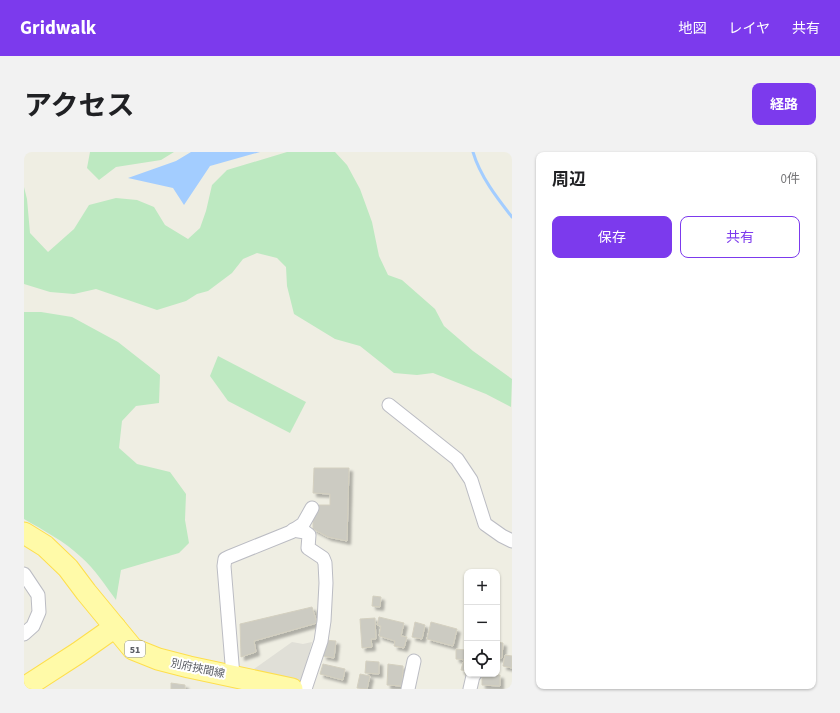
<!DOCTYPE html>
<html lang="ja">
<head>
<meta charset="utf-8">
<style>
  body { margin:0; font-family:"Source Sans 3","Noto Sans JP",sans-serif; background:#f2f2f2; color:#202124 }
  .controls { position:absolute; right:12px; bottom:12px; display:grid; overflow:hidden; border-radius:8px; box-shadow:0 1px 3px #0004 }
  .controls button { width:36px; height:36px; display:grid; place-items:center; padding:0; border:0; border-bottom:1px solid #e0e0e0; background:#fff; color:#202124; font:20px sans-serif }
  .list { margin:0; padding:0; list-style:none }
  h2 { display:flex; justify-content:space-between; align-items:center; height:52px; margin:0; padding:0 16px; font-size:17px }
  h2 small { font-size:13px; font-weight:400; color:#757577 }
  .actions { display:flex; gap:8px; padding:12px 16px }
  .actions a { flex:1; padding:9px 0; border:1px solid #7c3aed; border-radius:8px; text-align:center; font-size:14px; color:#7c3aed }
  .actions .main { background:#7c3aed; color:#fff }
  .icon { flex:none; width:22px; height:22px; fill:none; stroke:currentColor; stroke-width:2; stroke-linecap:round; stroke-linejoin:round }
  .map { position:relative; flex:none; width:488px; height:537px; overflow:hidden; border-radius:8px }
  header { display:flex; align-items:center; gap:24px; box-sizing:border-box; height:56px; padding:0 20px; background:#7c3aed; color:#fff }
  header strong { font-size:19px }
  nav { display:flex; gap:22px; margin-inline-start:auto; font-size:14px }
  .intro { display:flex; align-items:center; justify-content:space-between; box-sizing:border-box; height:96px; padding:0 24px }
  h1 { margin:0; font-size:28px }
  .button { padding:10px 18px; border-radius:8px; background:#7c3aed; color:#fff; font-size:14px; font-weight:700 }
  main { display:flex; gap:24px; padding:0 24px }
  aside { flex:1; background:#fff; border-radius:8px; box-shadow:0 1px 3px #0004 }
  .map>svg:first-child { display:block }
  .industrial { fill:#e0dfd7 }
  .green { fill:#bde9c1 }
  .water { fill:#a3cdff }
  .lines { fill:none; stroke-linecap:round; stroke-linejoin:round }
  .stream { stroke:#a3cdff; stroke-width:3 }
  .building { fill:#cccbc2; stroke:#d4d0c0; filter:url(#shadow) }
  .street-casing { stroke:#bbbcc3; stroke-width:15 }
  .primary-casing { stroke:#fedf4d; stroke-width:23 }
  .street { stroke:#fff; stroke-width:13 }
  .primary { stroke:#fffaa8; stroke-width:21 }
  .labels { text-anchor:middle; stroke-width:4; stroke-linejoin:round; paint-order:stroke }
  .shield { fill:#fff; stroke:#8c8e93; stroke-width:1 }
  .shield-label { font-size:10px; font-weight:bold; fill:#5b5e65 }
  .street-label { font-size:11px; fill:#5b5e65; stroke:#fff }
</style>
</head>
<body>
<header>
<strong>Gridwalk</strong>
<nav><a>地図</a><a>レイヤ</a><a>共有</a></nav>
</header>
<div class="intro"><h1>アクセス</h1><a class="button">経路</a></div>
<main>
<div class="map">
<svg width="488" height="537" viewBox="0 0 488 537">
  <defs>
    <filter id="shadow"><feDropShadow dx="3.5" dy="3.5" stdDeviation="1" flood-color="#0004"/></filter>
  </defs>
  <rect width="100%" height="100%" fill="#efeee3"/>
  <!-- industrial -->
  <path class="industrial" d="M 268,490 L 279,492 L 288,490 L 278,529 L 253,524 L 230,517 Z"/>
  <!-- green -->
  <g class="green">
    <path d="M 66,0 L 150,0 L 137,8 L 92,15 L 75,28 L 63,16 Z"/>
    <path d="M 263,0 L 311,0 L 323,13 L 336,37 L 348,70 L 355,104 L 364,123 L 378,128 L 411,157 L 420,174 L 449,199 L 488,227 L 487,255 L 462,242 L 409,221 L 393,223 L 370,221 L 336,194 L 311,187 L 270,162 L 263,134 L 262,115 L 253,106 L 233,101 L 219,107 L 208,121 L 184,139 L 173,142 L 162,149 L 133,158 L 72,137 L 50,142 L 26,140 L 0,132 L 0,35 L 3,47 L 6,81 L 24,100 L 50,77 L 65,53 L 92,46 L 113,48 L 130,55 L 141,73 L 164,87 L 176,76 L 182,59 L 188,33 L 203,18 Z"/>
    <path d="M 0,160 L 17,160 L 48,165 L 94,190 L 136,223 L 135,251 L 112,254 L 98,269 L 95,296 L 113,312 L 146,320 L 162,342 L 161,368 L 165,391 L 155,401 L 97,418 L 92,448 C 81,433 71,417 57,405 C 40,389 19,378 0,367 Z"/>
    <path d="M 194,204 L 282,250 L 266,281 L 204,249 L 186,224 Z"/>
  </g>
  <!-- water -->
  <path class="water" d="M 167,0 L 236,0 L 186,14 L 160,53 L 149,36 L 104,26 L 152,9 Z"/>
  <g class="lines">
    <!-- stream -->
    <path class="stream" d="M 449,0 C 456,24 473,46 488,65"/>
  </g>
  <!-- building -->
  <g class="building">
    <path d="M 290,316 L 325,316 L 323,389 L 304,385 L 289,377 L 289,353 L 306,353 L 306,342 L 289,341 Z"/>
    <path d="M 349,444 L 357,445 L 356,455 L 348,454 Z"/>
    <path d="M 288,455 L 293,471 L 230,489 L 232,500 L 217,505 L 216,472 Z"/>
    <path d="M 355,465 L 380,471 L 377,484 L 383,485 L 380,496 L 370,494 L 371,489 L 355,484 L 357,474 L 353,473 Z"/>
    <path d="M 351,466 L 352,487 L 347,487 L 348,495 L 338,496 L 336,467 Z"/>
    <path d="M 391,470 L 401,473 L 398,487 L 388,485 Z"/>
    <path d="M 407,470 L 433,477 L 429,494 L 403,487 Z"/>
    <path d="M 301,488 L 312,489 L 310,506 L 299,504 Z"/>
    <path d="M 442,490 L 443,490 L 443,508 L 432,507 L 432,497 L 442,498 Z"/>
    <path d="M 473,490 L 479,491 L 478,506 L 473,506 Z"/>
    <path d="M 481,503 L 488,504 L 488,516 L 479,514 Z"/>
    <path d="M 342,509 L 355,510 L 355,522 L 341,521 Z"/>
    <path d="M 439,510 L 443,510 L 443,519 L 437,518 Z"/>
    <path d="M 299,512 L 321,517 L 319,528 L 296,522 Z"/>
    <path d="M 364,512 L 379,514 L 378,534 L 363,533 Z"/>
    <path d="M 336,522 L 346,524 L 343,537 L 333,536 Z"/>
    <path d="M 458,523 L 476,523 L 476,534 L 458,533 Z"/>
    <path d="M 147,531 L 161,533 L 161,537 L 147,537 Z"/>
  </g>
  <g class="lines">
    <!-- street casing -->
    <g class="street-casing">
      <g id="street">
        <path d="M 365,253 L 433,307 L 447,328 L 461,372 L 478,384 L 488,389"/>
        <path d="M 269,378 L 281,380 L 285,383 L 284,396 L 299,406 L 301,411 L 302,431 L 300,469 L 297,489 L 281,537"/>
        <path d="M 0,422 L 14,443 L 15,460 L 9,474 L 0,482"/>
        <path d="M 209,524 L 200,414 L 201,407 L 205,405 L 267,380 L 279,372 L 288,356"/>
        <path d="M 384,537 L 390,509"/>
        <path d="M 446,537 L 449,524 L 451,522"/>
      </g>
    </g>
    <!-- primary casing -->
    <g class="primary-casing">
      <g id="primary">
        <path d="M 0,381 L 21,394 L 44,416 L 62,440 L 109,497 L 134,507 L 165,515 L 268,537"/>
        <path d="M 0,536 L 54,501 L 91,475"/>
      </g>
    </g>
    <!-- street -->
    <use href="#street" class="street"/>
    <!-- primary -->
    <use href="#primary" class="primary"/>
  </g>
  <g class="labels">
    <!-- shield labels -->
    <rect class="shield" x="101" y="489" width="20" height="16" rx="3"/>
    <g class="shield-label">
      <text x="111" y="501">51</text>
    </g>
    <!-- street labels -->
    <g class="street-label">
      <text transform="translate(174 516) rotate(12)" y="4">別府挾間線</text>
    </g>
  </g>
</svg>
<div class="controls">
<button>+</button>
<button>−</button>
<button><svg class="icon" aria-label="locate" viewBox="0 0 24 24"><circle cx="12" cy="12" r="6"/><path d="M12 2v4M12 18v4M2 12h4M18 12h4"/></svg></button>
</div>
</div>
<aside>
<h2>周辺<small>0件</small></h2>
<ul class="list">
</ul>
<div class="actions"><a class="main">保存</a><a>共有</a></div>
</aside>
</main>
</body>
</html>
